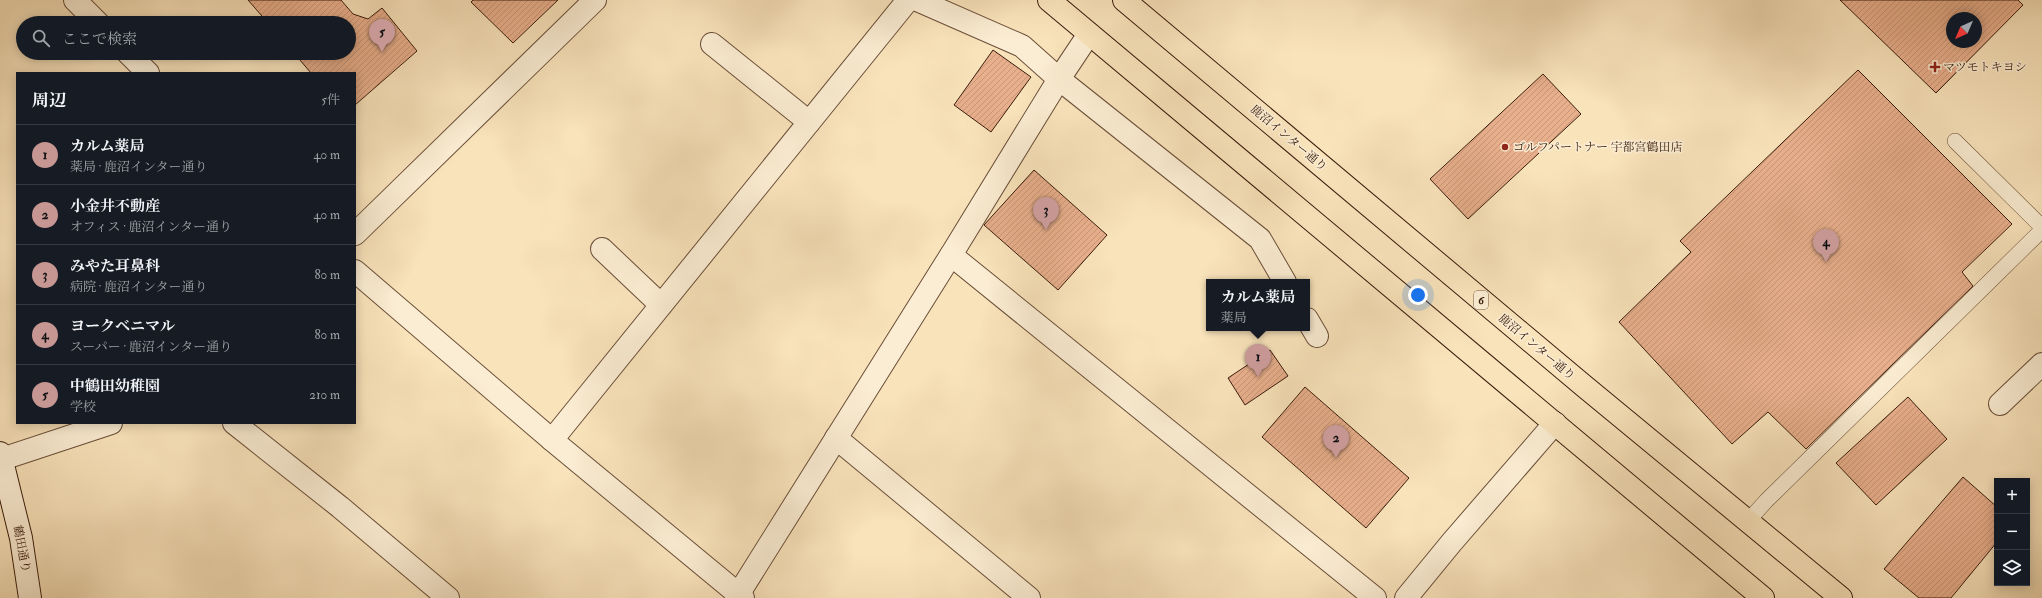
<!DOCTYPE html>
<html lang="ja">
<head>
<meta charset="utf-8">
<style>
  body { margin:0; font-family:"IM FELL Double Pica","Noto Serif JP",serif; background:#242831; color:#f1f3f6 }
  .controls { position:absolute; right:12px; bottom:12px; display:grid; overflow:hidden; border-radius:0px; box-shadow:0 2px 10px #0003 }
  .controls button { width:36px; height:36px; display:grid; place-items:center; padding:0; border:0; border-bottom:1px solid #363941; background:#171b24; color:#f1f3f6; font:20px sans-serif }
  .compass { position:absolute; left:1946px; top:12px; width:36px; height:36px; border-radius:50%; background:#171b24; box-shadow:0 2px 10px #0003; rotate:224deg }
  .you { position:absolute; left:1418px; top:295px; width:14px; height:14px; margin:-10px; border:3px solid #fff; border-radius:50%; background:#1a73e8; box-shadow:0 0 0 6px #1a73e833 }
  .badge { display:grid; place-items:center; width:26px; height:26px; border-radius:50%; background:#c59692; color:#111; font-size:13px; font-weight:700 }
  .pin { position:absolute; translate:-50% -33px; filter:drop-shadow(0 1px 2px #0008) }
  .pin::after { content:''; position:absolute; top:21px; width:14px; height:12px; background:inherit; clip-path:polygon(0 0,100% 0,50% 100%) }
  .popup { position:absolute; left:1206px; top:279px; width:104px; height:52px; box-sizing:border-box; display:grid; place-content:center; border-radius:0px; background:#171b24; filter:drop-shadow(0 1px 3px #0005); font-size:13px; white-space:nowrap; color:#9ea1a6 }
  .popup b { font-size:15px; color:#f1f3f6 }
  .popup::after { content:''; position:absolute; left:50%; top:100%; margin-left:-8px; border:8px solid transparent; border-top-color:#171b24 }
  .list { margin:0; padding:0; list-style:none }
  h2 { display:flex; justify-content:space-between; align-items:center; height:52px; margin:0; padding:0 16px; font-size:17px }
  h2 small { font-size:13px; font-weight:400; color:#9ea1a6 }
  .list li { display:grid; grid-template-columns:26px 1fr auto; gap:12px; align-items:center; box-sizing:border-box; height:60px; padding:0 16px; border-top:1px solid #363941 }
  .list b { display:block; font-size:15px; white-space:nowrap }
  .list p { margin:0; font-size:13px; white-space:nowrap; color:#9ea1a6 }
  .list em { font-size:13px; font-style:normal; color:#9ea1a6 }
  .icon { flex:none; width:22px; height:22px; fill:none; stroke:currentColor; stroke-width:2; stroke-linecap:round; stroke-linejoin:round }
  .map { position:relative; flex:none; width:2042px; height:598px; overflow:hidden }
  .search { position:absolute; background:#171b24; box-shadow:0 2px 10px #0003; left:16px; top:16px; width:340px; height:44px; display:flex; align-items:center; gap:10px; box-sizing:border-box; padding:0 14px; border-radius:22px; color:#9ea1a6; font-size:15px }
  .panel { position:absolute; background:#171b24; box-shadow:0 2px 10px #0003; left:16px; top:72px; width:340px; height:352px; border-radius:0px }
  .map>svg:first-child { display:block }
  .building { fill:url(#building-hatch); stroke:#3a1c0c; fill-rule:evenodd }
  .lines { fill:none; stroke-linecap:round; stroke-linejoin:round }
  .lane-casing { stroke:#6a4e38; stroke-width:16 }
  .street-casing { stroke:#6a4e38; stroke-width:24 }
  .secondary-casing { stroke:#3a1c0c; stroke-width:24 }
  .primary-casing { stroke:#3a1c0c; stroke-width:24 }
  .lane { stroke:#fbedd3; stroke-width:15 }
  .street { stroke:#fbedd3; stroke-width:22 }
  .secondary { stroke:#fbedd3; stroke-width:22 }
  .primary { stroke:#f9e3bb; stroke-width:22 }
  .poi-dot { fill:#8f2418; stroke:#fbedd3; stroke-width:1.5 }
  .labels { text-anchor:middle; stroke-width:3; stroke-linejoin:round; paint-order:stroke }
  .shield { fill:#fbedd3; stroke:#745b48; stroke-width:1 }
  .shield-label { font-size:11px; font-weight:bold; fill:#3a1c0c }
  .poi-label { font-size:12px; fill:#3a1c0c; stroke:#fbedd3; text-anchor:start }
  .street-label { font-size:12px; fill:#3a1c0c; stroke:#fbedd3 }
</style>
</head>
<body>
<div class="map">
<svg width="2042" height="598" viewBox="0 0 2042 598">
  <defs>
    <pattern id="building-hatch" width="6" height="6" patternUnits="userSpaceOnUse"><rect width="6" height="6" fill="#e8af8c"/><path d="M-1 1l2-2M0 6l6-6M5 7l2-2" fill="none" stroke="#c89678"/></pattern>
  </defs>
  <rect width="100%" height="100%" fill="#f9e3bb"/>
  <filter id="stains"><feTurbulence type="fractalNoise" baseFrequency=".005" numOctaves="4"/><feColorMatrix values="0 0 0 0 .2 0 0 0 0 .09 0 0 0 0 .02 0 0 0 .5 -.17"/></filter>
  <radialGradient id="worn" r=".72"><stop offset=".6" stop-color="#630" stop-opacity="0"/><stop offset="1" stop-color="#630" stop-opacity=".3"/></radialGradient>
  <!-- building -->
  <g class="building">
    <path d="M 248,0 L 341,0 L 353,14 L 368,19 L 382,8 L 417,51 L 355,105 L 355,73 L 311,73 L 294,53 L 349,53 L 349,23 L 268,23 Z"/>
    <path d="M 473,0 L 558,0 L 513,43 L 471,2 Z"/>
    <path d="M 1840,0 L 2018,0 L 2023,5 L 1936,93 ZM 1952,18 L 1976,18 L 1976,42 L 1952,42 Z"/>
    <path d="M 993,50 L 1031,77 L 991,132 L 954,105 Z"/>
    <path d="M 1858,70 L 2012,224 L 1962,272 L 1973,286 L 1806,449 L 1768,412 L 1732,444 L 1619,322 L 1691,252 L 1680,241 Z"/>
    <path d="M 1543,74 L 1581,114 L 1468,219 L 1430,179 Z"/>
    <path d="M 1034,170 L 1107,235 L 1058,290 L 984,225 Z"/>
    <path d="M 1270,350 L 1288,376 L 1245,405 L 1228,378 Z"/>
    <path d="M 1305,387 L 1409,478 L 1366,528 L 1262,437 Z"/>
    <path d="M 1908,397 L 1947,439 L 1876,505 L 1836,463 Z"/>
    <path d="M 1963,477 L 1997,507 L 1997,542 L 1951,598 L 1919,598 L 1884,569 Z"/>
  </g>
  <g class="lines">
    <!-- lane casing -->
    <g class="lane-casing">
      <g id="lane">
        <path d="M 1955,141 L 2042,227"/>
        <path d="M 1748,521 L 1766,501 L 2042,230"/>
      </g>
    </g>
    <!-- street casing -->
    <g class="street-casing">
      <g id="street">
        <path d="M 75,0 L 98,23"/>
        <path d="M 917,0 L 1022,46 L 1059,79 L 1260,239 L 1285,282"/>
        <path d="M 712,44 L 809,122"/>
        <path d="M 128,53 L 148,73"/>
        <path d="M 355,234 L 595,0"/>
        <path d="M 602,249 L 661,305"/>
        <path d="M 951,255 L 1375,598"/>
        <path d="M 355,271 L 552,440 L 743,598"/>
        <path d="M 1307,319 L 1317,336"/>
        <path d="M 2000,404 L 2042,364"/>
        <path d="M 234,423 L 340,507 L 448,598"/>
        <path d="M 836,438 L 1029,598"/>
        <path d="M 552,440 L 908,0"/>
        <path d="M 2,459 L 111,423"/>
        <path d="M 736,598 L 951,255 L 1059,79 L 1089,34"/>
        <path d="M 1406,598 L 1452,542 L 1555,423"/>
      </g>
    </g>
    <!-- secondary casing -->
    <g class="secondary-casing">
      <path id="secondary" d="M 0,453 L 21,538 L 30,598"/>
    </g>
    <!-- primary casing -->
    <g class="primary-casing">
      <g id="primary">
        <path d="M 1049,0 L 1763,598"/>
        <path d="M 1124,0 L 1584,386 L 1841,598"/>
      </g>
    </g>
    <!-- lane -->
    <use href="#lane" class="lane"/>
    <!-- street -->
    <use href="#street" class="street"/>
    <!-- secondary -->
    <use href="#secondary" class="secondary"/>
    <!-- primary -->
    <use href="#primary" class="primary"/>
  </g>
  <!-- markers -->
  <g class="poi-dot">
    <path d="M1933 61h4v4h4v4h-4v4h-4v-4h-4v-4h4z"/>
    <circle cx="1505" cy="147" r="4"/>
  </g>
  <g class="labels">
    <!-- shield labels -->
    <rect class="shield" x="1474" y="291" width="14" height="18" rx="3"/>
    <g class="shield-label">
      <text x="1481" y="304">6</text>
    </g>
    <!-- poi labels -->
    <g class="poi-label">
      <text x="1943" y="71">マツモトキヨシ</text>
      <text x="1513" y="151">ゴルフパートナー 宇都宮鶴田店</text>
    </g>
    <!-- street labels -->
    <g class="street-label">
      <text transform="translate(1289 138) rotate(40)" y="4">鹿沼インター通り</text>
      <text transform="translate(1537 347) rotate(40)" y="4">鹿沼インター通り</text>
      <text transform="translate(22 549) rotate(79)" y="4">鶴田通り</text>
    </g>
  </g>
  <rect width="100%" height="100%" filter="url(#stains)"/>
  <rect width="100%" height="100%" fill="url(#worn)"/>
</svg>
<div class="controls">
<button>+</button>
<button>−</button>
<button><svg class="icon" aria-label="layers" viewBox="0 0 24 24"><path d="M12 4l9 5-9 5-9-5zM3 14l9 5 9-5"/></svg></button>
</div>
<svg class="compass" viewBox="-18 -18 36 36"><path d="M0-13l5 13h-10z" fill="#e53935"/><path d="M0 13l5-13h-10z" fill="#9ea1a6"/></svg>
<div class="you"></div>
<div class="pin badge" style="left:1258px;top:377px">1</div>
<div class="popup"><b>カルム薬局</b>薬局</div>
<div class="pin badge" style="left:1336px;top:458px">2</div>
<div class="pin badge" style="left:1046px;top:230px">3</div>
<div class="pin badge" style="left:1826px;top:262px">4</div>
<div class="pin badge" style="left:382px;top:52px">5</div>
<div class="search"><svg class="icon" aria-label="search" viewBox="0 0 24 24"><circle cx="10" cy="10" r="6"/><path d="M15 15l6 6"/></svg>ここで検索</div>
<section class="panel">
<h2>周辺<small>5件</small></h2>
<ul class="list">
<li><span class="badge">1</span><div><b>カルム薬局</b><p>薬局 · 鹿沼インター通り</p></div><em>40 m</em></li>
<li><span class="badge">2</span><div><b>小金井不動産</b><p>オフィス · 鹿沼インター通り</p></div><em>40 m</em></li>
<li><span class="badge">3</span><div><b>みやた耳鼻科</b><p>病院 · 鹿沼インター通り</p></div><em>80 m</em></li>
<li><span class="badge">4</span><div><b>ヨークベニマル</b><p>スーパー · 鹿沼インター通り</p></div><em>80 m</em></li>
<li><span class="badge">5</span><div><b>中鶴田幼稚園</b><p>学校</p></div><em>210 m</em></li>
</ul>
</section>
</div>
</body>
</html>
